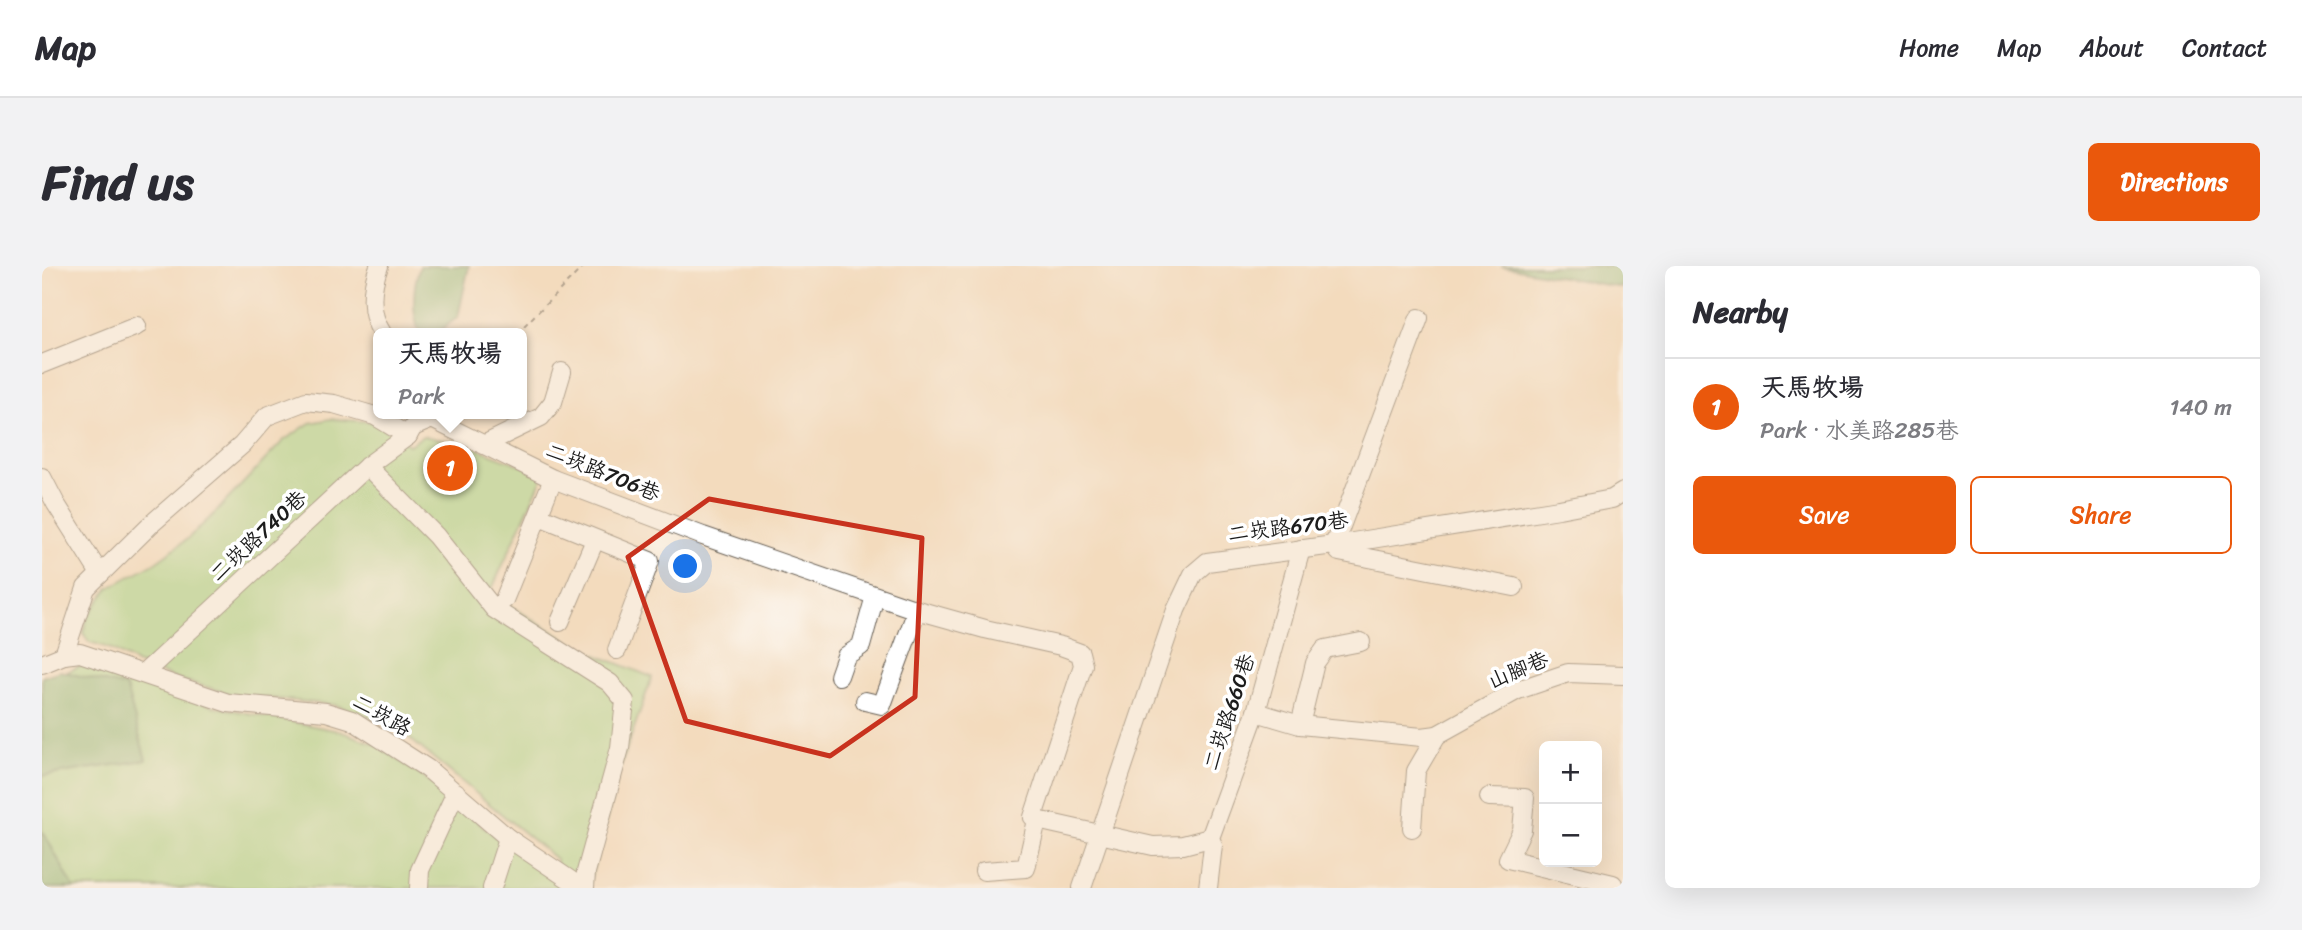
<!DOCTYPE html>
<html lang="en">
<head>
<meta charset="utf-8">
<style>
  body { margin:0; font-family:Sriracha,"LXGW WenKai TC",sans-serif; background:#f2f2f3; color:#2b2b33 }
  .controls { position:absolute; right:21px; bottom:21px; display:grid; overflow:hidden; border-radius:10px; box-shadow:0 7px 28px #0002 }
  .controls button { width:63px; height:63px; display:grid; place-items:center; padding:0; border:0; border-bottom:2px solid #e1e1e2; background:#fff; color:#2b2b33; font:35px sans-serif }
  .you { position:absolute; left:644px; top:301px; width:24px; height:24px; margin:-18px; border:5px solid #fff; border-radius:50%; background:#1a73e8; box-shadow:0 0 0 10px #1a73e833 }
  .badge { display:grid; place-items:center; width:46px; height:46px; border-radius:50%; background:#ea580c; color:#fff; font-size:23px; font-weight:700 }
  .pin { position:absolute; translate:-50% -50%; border:4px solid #fff; box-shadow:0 2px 7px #0006 }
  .popup { position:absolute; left:331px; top:62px; width:154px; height:91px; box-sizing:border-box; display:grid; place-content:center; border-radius:10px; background:#fff; filter:drop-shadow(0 2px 5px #0005); font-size:23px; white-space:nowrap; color:#7c7c81 }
  .popup b { font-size:26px; color:#2b2b33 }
  .popup::after { content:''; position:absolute; left:50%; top:100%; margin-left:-14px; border:14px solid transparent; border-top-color:#fff }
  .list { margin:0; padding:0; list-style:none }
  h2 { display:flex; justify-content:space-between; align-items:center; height:91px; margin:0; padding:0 28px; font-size:30px }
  h2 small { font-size:23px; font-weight:400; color:#7c7c81 }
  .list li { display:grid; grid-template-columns:46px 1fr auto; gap:21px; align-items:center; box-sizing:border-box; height:98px; padding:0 28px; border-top:2px solid #e1e1e2 }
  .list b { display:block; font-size:26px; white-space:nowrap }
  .list p { margin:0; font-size:23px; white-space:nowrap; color:#7c7c81 }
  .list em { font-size:23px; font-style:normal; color:#7c7c81 }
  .actions { display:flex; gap:14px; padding:21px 28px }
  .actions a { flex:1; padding:16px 0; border:2px solid #ea580c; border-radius:10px; text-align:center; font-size:24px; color:#ea580c }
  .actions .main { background:#ea580c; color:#fff }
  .map { position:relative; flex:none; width:1581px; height:622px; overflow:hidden; border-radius:10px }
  header { display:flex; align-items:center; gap:42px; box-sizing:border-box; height:98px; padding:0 35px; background:#fff; border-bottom:2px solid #e1e1e2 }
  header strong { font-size:33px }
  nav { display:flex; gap:38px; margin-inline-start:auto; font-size:24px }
  .intro { display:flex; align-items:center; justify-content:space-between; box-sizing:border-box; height:168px; padding:0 42px }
  h1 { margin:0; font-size:49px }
  .button { padding:18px 32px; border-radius:10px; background:#ea580c; color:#fff; font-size:24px; font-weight:700 }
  main { display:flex; gap:42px; padding:0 42px }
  aside { flex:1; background:#fff; border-radius:10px; box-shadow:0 7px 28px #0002 }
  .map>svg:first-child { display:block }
  .green { fill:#a1d889; stroke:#5e7a52; stroke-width:2 }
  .forest { fill:#80b875; stroke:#4e6a48; stroke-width:2 }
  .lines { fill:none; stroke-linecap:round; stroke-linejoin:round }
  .minor-casing { stroke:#675f54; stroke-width:20 }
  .path { stroke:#675f54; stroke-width:2; stroke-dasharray:5 5; stroke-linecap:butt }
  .minor { stroke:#fff; stroke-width:18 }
  .marked { fill:none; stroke:#c8321e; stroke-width:5; stroke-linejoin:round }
  .labels { text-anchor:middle; stroke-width:7; stroke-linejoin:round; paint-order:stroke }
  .street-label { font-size:21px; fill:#1c1c1c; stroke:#fff }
</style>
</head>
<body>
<header>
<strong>Map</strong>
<nav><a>Home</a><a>Map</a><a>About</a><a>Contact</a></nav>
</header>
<div class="intro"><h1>Find us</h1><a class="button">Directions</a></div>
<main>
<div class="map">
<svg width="1581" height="622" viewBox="0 0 1581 622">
  <rect width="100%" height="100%" fill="#fff"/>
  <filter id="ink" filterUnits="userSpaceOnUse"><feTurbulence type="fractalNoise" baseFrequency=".0143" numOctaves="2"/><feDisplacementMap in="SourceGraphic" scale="14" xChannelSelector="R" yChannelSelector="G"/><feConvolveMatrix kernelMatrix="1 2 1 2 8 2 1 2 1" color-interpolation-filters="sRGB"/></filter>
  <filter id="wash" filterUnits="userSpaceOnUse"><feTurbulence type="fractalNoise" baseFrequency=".00686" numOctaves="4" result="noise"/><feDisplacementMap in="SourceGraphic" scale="28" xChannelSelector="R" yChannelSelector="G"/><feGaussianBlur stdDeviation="1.57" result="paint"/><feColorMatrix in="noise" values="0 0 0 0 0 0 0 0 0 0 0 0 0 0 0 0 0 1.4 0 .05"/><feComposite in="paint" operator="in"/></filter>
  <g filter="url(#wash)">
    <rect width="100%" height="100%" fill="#f3dbbd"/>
    <!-- green -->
    <path class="green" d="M 288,153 L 332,156 L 367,179 L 381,170 L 423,178 L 502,208 L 449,325 L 450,329 L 542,384 L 610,411 L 578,502 L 546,622 L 0,622 L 0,444 L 12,412 L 38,400 L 73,406 L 114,423 L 175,441 L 297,465 L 336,479 L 406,529 L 444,563 L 515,616 L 514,593 L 367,472 L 333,453 L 293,439 L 189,428 L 132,412 L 96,398 L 67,382 L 47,376 L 41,367 L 46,350 L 67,322 L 112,297 L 144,274 L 171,249 L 241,175 L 268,157 Z"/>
    <!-- forest -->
    <g class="forest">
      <path d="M 378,0 L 427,0 L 416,51 L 395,67 L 378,67 C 369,49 371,18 378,0 Z"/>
      <path d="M 1459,0 L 1581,0 L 1581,22 Z"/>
      <path d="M 18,405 L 84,421 L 104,494 L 0,510 L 0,411 Z"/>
      <path d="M 0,564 L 32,622 L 0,622 Z"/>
    </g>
  </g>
  <g filter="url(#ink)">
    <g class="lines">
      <!-- minor casing -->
      <g class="minor-casing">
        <g id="minor">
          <path d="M 337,0 C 329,22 327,47 340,67"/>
          <path d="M 1377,52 L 1292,279 L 1297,286 L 1472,321"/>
          <path d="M 0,98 L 95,60"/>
          <path d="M 441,179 L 499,151 L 511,136 L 520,106"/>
          <path d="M 325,200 L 394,270 L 452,343 L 568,417 L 583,435 L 578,482 L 544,606 L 543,622"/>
          <path d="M 0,211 L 14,238 L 58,308"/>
          <path d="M 497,250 L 608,295 L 575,384"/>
          <path d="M 462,334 L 511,213"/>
          <path d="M 518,356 L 553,274"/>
          <path d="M 22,389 L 44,322 L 107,260 L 200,179 L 225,150 L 264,135 L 292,138 L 333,150 L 366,170"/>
          <path d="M 0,398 L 22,389 L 38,387 L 186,437 L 284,446 L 310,454 L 386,503 L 466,572 L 540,622"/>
          <path d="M 101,408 L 325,200 L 366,170 L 371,161 L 390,153 L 511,213 L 661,270 L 875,344 L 943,363 L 1019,380 L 1038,387 L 1041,399 L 991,551 L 995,554 L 1111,580 L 1141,579 L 1168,572"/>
          <path d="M 797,410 L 804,390 L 819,380 L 833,330"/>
          <path d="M 823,435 L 840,439 L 875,344"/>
          <path d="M 1214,446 L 1258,459 L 1380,471 L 1395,469 L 1476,424 L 1526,407 L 1581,409"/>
          <path d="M 1258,459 L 1273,397 L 1283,383 L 1319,376"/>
          <path d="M 1447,531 L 1483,532 L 1480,564 L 1466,593 L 1571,618"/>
          <path d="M 1370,562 L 1374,505 L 1395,469"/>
          <path d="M 942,605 L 984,602 L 995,554"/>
          <path d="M 377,622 L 378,604 L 414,526"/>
          <path d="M 450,622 L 466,572"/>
          <path d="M 1040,622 L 1134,344 L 1151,308 L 1165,296 L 1292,279 L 1517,243 L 1570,233 L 1581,226"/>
          <path d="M 1166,622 L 1171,579 L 1168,572 L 1214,446 L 1259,283"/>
        </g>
      </g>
      <!-- path -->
      <path class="path" d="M 475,67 L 542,0"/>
      <!-- minor -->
      <use href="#minor" class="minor"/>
    </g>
  </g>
  <!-- marked area -->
  <path d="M0 0H1581V622H0ZM 667,233 L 880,272 L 873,431 L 788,490 L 644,455 L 586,291 Z" fill="#f3dbbd" fill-opacity=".55" fill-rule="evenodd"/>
  <path class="marked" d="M 667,233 L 880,272 L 873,431 L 788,490 L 644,455 L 586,291 Z"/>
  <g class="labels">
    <!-- street labels -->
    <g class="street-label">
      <text transform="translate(561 206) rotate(22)" y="7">二崁路706巷</text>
      <text transform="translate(1246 261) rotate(-7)" y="7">二崁路670巷</text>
      <text transform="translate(216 270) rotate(-43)" y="7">二崁路740巷</text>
      <text transform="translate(1476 404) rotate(-23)" y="7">山腳巷</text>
      <text transform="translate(1187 446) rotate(-72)" y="7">二崁路660巷</text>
      <text transform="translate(340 449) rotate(29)" y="7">二崁路</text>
    </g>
  </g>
</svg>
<div class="controls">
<button>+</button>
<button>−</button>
</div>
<div class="you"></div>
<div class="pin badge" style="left:408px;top:202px">1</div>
<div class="popup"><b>天馬牧場</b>Park</div>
</div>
<aside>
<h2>Nearby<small></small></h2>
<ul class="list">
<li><span class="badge">1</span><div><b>天馬牧場</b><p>Park · 水美路285巷</p></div><em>140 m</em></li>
</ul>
<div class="actions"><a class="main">Save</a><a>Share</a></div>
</aside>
</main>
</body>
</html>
